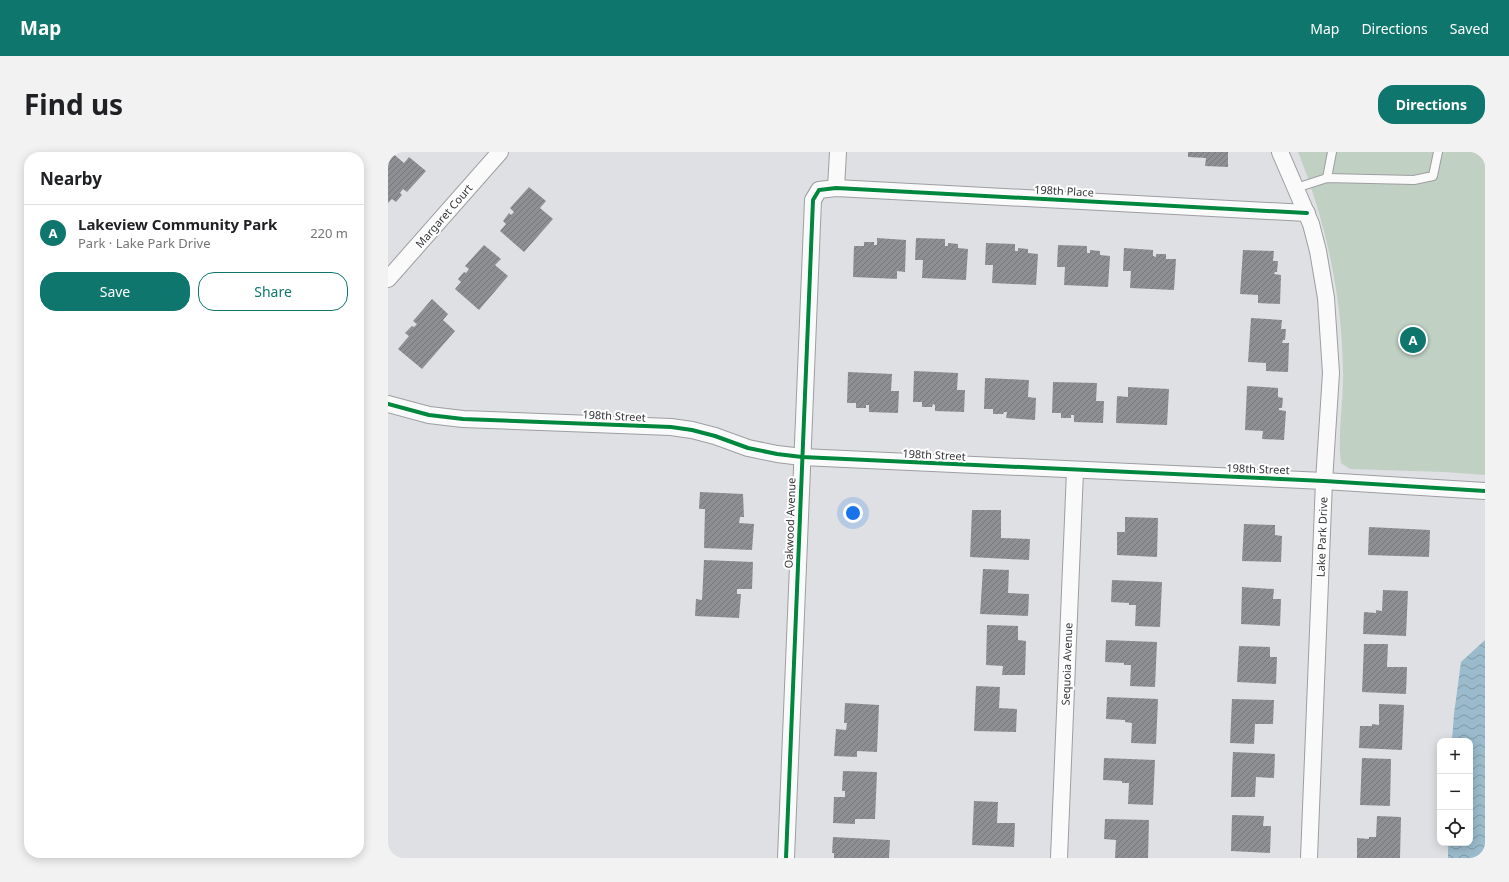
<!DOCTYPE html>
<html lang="en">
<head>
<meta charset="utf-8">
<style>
  body { margin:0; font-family:"Noto Sans",sans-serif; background:#f2f2f2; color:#202124 }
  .controls { position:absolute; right:12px; bottom:12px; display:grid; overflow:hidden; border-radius:8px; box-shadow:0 2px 10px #0003 }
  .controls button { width:36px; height:36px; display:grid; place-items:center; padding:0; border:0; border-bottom:1px solid #e0e0e0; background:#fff; color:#202124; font:20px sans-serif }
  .you { position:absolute; left:465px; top:361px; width:14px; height:14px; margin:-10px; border:3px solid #fff; border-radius:50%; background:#1a73e8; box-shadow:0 0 0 6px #1a73e833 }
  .badge { display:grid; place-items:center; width:26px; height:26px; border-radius:50%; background:#0f766e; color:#fff; font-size:13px; font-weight:700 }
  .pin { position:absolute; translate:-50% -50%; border:2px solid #fff; box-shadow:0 1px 4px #0006 }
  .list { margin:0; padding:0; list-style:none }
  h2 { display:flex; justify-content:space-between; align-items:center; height:52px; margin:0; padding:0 16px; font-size:17px }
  h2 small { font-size:13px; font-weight:400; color:#757577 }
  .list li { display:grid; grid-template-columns:26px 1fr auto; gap:12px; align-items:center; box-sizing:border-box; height:56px; padding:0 16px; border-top:1px solid #e0e0e0 }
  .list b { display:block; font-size:15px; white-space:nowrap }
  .list p { margin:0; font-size:13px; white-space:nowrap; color:#757577 }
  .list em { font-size:13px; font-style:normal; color:#757577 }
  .actions { display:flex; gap:8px; padding:12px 16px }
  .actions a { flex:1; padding:9px 0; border:1px solid #0f766e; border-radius:16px; text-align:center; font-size:14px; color:#0f766e }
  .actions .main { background:#0f766e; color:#fff }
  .icon { flex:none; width:22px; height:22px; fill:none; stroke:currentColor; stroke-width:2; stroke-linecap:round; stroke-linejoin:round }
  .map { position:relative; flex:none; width:1097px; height:706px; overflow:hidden; border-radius:16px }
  header { display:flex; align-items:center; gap:24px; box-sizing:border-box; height:56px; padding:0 20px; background:#0f766e; color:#fff }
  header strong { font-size:19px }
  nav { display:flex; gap:22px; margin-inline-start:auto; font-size:14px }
  .intro { display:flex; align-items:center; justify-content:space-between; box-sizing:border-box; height:96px; padding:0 24px }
  h1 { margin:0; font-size:28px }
  .button { padding:10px 18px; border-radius:16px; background:#0f766e; color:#fff; font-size:14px; font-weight:700 }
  main { display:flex; gap:24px; padding:0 24px }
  aside { flex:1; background:#fff; border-radius:16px; box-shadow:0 2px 10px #0003 }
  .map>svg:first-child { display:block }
  .green { fill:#c0d1c4 }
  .water { fill:url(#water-waves) }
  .building { fill:url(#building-hatch) }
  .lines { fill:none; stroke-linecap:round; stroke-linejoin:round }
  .service-casing { stroke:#9d9ea1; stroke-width:10 }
  .minor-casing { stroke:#9d9ea1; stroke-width:18 }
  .service { stroke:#fafafb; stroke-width:8 }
  .minor { stroke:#fafafb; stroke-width:16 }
  .cycleway-casing { stroke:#fff; stroke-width:6 }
  .cycleway { stroke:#00873e; stroke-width:4 }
  .labels { text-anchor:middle; stroke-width:4; stroke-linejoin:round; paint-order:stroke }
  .street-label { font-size:11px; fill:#343538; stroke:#fff }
</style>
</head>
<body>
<header>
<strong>Map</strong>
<nav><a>Map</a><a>Directions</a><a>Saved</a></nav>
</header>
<div class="intro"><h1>Find us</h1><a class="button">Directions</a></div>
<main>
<aside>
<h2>Nearby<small></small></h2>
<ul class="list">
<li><span class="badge">A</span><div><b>Lakeview Community Park</b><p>Park · Lake Park Drive</p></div><em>220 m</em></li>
</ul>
<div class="actions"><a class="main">Save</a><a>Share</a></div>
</aside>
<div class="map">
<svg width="1097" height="706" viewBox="0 0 1097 706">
  <defs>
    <pattern id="water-waves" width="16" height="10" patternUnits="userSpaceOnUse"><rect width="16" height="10" fill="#9abbcb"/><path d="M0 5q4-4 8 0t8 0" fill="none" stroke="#7e99a6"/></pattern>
    <pattern id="building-hatch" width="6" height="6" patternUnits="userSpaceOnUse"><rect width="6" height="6" fill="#8e8f92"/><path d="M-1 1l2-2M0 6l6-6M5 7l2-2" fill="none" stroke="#757678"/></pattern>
  </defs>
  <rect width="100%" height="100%" fill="#dee0e4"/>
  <!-- green -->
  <path class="green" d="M 910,0 L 1097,0 L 1097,323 L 1056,320 L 962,317 L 953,311 C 949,280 956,250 955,219 C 954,144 938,70 910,0 Z"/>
  <!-- water -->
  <path class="water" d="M 1097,488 L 1097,706 L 1060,706 L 1060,691 L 1082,691 L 1082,589 L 1064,589 L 1066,562 L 1073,510 Z"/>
  <!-- building -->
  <g class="building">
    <path d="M 3,0 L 16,11 L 21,5 L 38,19 L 19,40 L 15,37 L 12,41 L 14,43 L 8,50 L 4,47 L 0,51 L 0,3 Z"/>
    <path d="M 800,0 L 840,0 L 840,15 L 817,14 L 818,6 L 800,5 Z"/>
    <path d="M 141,35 L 158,49 L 152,56 L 165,67 L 136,100 L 112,79 L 118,72 L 115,69 L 121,61 L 123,63 L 126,60 L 122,56 Z"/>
    <path d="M 489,86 L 518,88 L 517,120 L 509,119 L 509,127 L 465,125 L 466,94 L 476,94 L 476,90 L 486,90 L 486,93 L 489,93 Z"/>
    <path d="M 528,86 L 557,87 L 557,94 L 560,94 L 560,91 L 570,92 L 570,96 L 580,97 L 578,128 L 534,126 L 535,108 L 527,108 Z"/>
    <path d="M 598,91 L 627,92 L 627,99 L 630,99 L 630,96 L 640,97 L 640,101 L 650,102 L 648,133 L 604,131 L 605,113 L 597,113 Z"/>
    <path d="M 96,93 L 113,107 L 107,113 L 120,124 L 91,158 L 67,137 L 73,130 L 70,127 L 76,120 L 78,121 L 81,117 L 77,114 Z"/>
    <path d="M 670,93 L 699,94 L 699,101 L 702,101 L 702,98 L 712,99 L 712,103 L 722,104 L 720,135 L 676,133 L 677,115 L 669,115 Z"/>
    <path d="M 736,96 L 765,98 L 765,104 L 768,105 L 768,102 L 778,102 L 778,107 L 788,107 L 786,138 L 742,136 L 743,119 L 735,119 Z"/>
    <path d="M 855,98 L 886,99 L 885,109 L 890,109 L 889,120 L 887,120 L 886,122 L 893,123 L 892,152 L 870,151 L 870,143 L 852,142 Z"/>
    <path d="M 44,147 L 60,162 L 55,168 L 67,179 L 34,217 L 10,197 L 21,184 L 17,181 L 24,174 L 26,175 L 29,172 L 25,169 Z"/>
    <path d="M 863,166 L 894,168 L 893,177 L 898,177 L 897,188 L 895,188 L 894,191 L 901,191 L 900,220 L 878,219 L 878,211 L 860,210 Z"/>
    <path d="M 526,219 L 570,221 L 569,238 L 577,238 L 576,260 L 547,259 L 547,253 L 545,252 L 544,255 L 534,255 L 534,250 L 525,250 Z"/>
    <path d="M 460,220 L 504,222 L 503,239 L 511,239 L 510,261 L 481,260 L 481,253 L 478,253 L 478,256 L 468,256 L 468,251 L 459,251 Z"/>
    <path d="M 597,226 L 641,228 L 640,245 L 648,246 L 647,268 L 618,266 L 619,260 L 616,260 L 615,262 L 605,262 L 605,257 L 596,257 Z"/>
    <path d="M 665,230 L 709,231 L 708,249 L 716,249 L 715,271 L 686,270 L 686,263 L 683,263 L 683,266 L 673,266 L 673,261 L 664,261 Z"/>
    <path d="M 859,234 L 890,236 L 890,245 L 895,246 L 894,256 L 891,256 L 891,258 L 898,259 L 896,288 L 874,287 L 875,279 L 857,278 Z"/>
    <path d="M 740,235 L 781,237 L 779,273 L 728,271 L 729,244 L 740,245 Z"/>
    <path d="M 312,340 L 355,342 L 356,365 L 352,365 L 351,371 L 366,372 L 364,398 L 316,396 L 317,357 L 311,357 Z"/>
    <path d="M 584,358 L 613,358 L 613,386 L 642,387 L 641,408 L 582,405 Z"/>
    <path d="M 737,365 L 770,366 L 769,405 L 729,403 L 729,380 L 737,380 Z"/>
    <path d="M 856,372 L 887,373 L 887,383 L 894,384 L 893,410 L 854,409 Z"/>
    <path d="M 981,375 L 1042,378 L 1041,405 L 980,403 Z"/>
    <path d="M 316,408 L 365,410 L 364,437 L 349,437 L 349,442 L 353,442 L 351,466 L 307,464 L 308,447 L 314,448 Z"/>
    <path d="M 595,417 L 621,418 L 620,441 L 641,442 L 640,464 L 592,462 Z"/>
    <path d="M 724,428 L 774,430 L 772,475 L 747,474 L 748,453 L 741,453 L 741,451 L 723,450 Z"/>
    <path d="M 854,435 L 886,437 L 885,447 L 893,447 L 892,474 L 853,472 Z"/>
    <path d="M 995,438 L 1020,439 L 1018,484 L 975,482 L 976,460 L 988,461 L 988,458 L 994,459 Z"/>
    <path d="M 599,473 L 630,474 L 630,488 L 638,489 L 637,523 L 614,523 L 615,514 L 598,513 Z"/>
    <path d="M 718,488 L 769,490 L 767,535 L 742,534 L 743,513 L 736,513 L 736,511 L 717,510 Z"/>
    <path d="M 976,492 L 1000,492 L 999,515 L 1019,515 L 1018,542 L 974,540 Z"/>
    <path d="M 851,494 L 882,495 L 882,505 L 889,505 L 888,532 L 849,530 Z"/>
    <path d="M 588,534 L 612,535 L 611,556 L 629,557 L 628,580 L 586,579 Z"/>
    <path d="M 719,545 L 770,547 L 768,592 L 743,591 L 744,571 L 737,570 L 737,568 L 718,567 Z"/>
    <path d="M 844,547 L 886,548 L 885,572 L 867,572 L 866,592 L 842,591 Z"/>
    <path d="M 457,551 L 491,553 L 489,600 L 469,599 L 469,605 L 446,604 L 448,577 L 458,578 L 459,571 L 456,571 Z"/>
    <path d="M 991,552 L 1016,553 L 1014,598 L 971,596 L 972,574 L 984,574 L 984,572 L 991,573 Z"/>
    <path d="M 845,600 L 887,602 L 886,626 L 868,625 L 867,645 L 843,645 Z"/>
    <path d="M 716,606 L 767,608 L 765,653 L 740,652 L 741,631 L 734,631 L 734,629 L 715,628 Z"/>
    <path d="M 974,606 L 1003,607 L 1002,654 L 972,653 Z"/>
    <path d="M 455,619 L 489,620 L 487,667 L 467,667 L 467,672 L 445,671 L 446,645 L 457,645 L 457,639 L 454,639 Z"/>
    <path d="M 586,649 L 610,650 L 609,671 L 627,671 L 626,695 L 584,693 Z"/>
    <path d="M 844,663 L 876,664 L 875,674 L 883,674 L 882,701 L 843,699 Z"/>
    <path d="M 989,664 L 1013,665 L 1012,706 L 969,706 L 969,686 L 981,687 L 981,685 L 988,685 Z"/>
    <path d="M 717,667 L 761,668 L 760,706 L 727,706 L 728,688 L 716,687 Z"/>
    <path d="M 445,685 L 502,688 L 501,706 L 446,706 L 446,701 L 444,701 Z"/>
  </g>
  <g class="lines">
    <!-- service casing -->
    <g class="service-casing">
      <g id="service">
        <path d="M 939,26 L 944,0"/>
        <path d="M 908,36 L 939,26 L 1026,28 L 1045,24 L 1050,0"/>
      </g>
    </g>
    <!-- minor casing -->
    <g class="minor-casing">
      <g id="minor">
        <path d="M 892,0 L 923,72 L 930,99 L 938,146 L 943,221 L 936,329 L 921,706"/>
        <path d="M 448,36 L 450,0"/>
        <path d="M 0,127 L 112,0"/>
        <path d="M 0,252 L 41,263 L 75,267 L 283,275 L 304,278 L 327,284 L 360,296 L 389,302 L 414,305 L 936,329 L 1097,339"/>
        <path d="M 398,706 L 425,48 L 431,38 L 448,36 L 919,61"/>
        <path d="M 671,706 L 687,319"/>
      </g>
    </g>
    <!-- service -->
    <use href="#service" class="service"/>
    <!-- minor -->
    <use href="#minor" class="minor"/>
    <!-- cycleway casing -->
    <g class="cycleway-casing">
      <g id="cycleway">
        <path d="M 0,252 L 41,263 L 75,267 L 283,275 L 304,278 L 327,284 L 360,296 L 389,302 L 414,305 L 936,329 L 1097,339"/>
        <path d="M 398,706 L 425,48 L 431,38 L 448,36 L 919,61"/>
      </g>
    </g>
    <!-- cycleway -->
    <use href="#cycleway" class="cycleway"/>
  </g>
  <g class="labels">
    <!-- street labels -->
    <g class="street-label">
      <text transform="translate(676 39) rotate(3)" y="4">198th Place</text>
      <text transform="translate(56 64) rotate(-49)" y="4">Margaret Court</text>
      <text transform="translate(226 264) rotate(3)" y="4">198th Street</text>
      <text transform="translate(546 303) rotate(3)" y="4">198th Street</text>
      <text transform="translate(870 317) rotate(2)" y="4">198th Street</text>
      <text transform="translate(402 371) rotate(-88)" y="4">Oakwood Avenue</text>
      <text transform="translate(934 385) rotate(-88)" y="4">Lake Park Drive</text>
      <text transform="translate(679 512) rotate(-88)" y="4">Sequoia Avenue</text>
    </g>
  </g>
</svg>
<div class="controls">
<button>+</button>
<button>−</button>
<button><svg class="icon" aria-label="locate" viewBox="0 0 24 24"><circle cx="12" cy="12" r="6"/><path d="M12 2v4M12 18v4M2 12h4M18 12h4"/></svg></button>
</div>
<div class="you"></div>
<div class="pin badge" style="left:1025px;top:188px">A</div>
</div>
</main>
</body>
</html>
